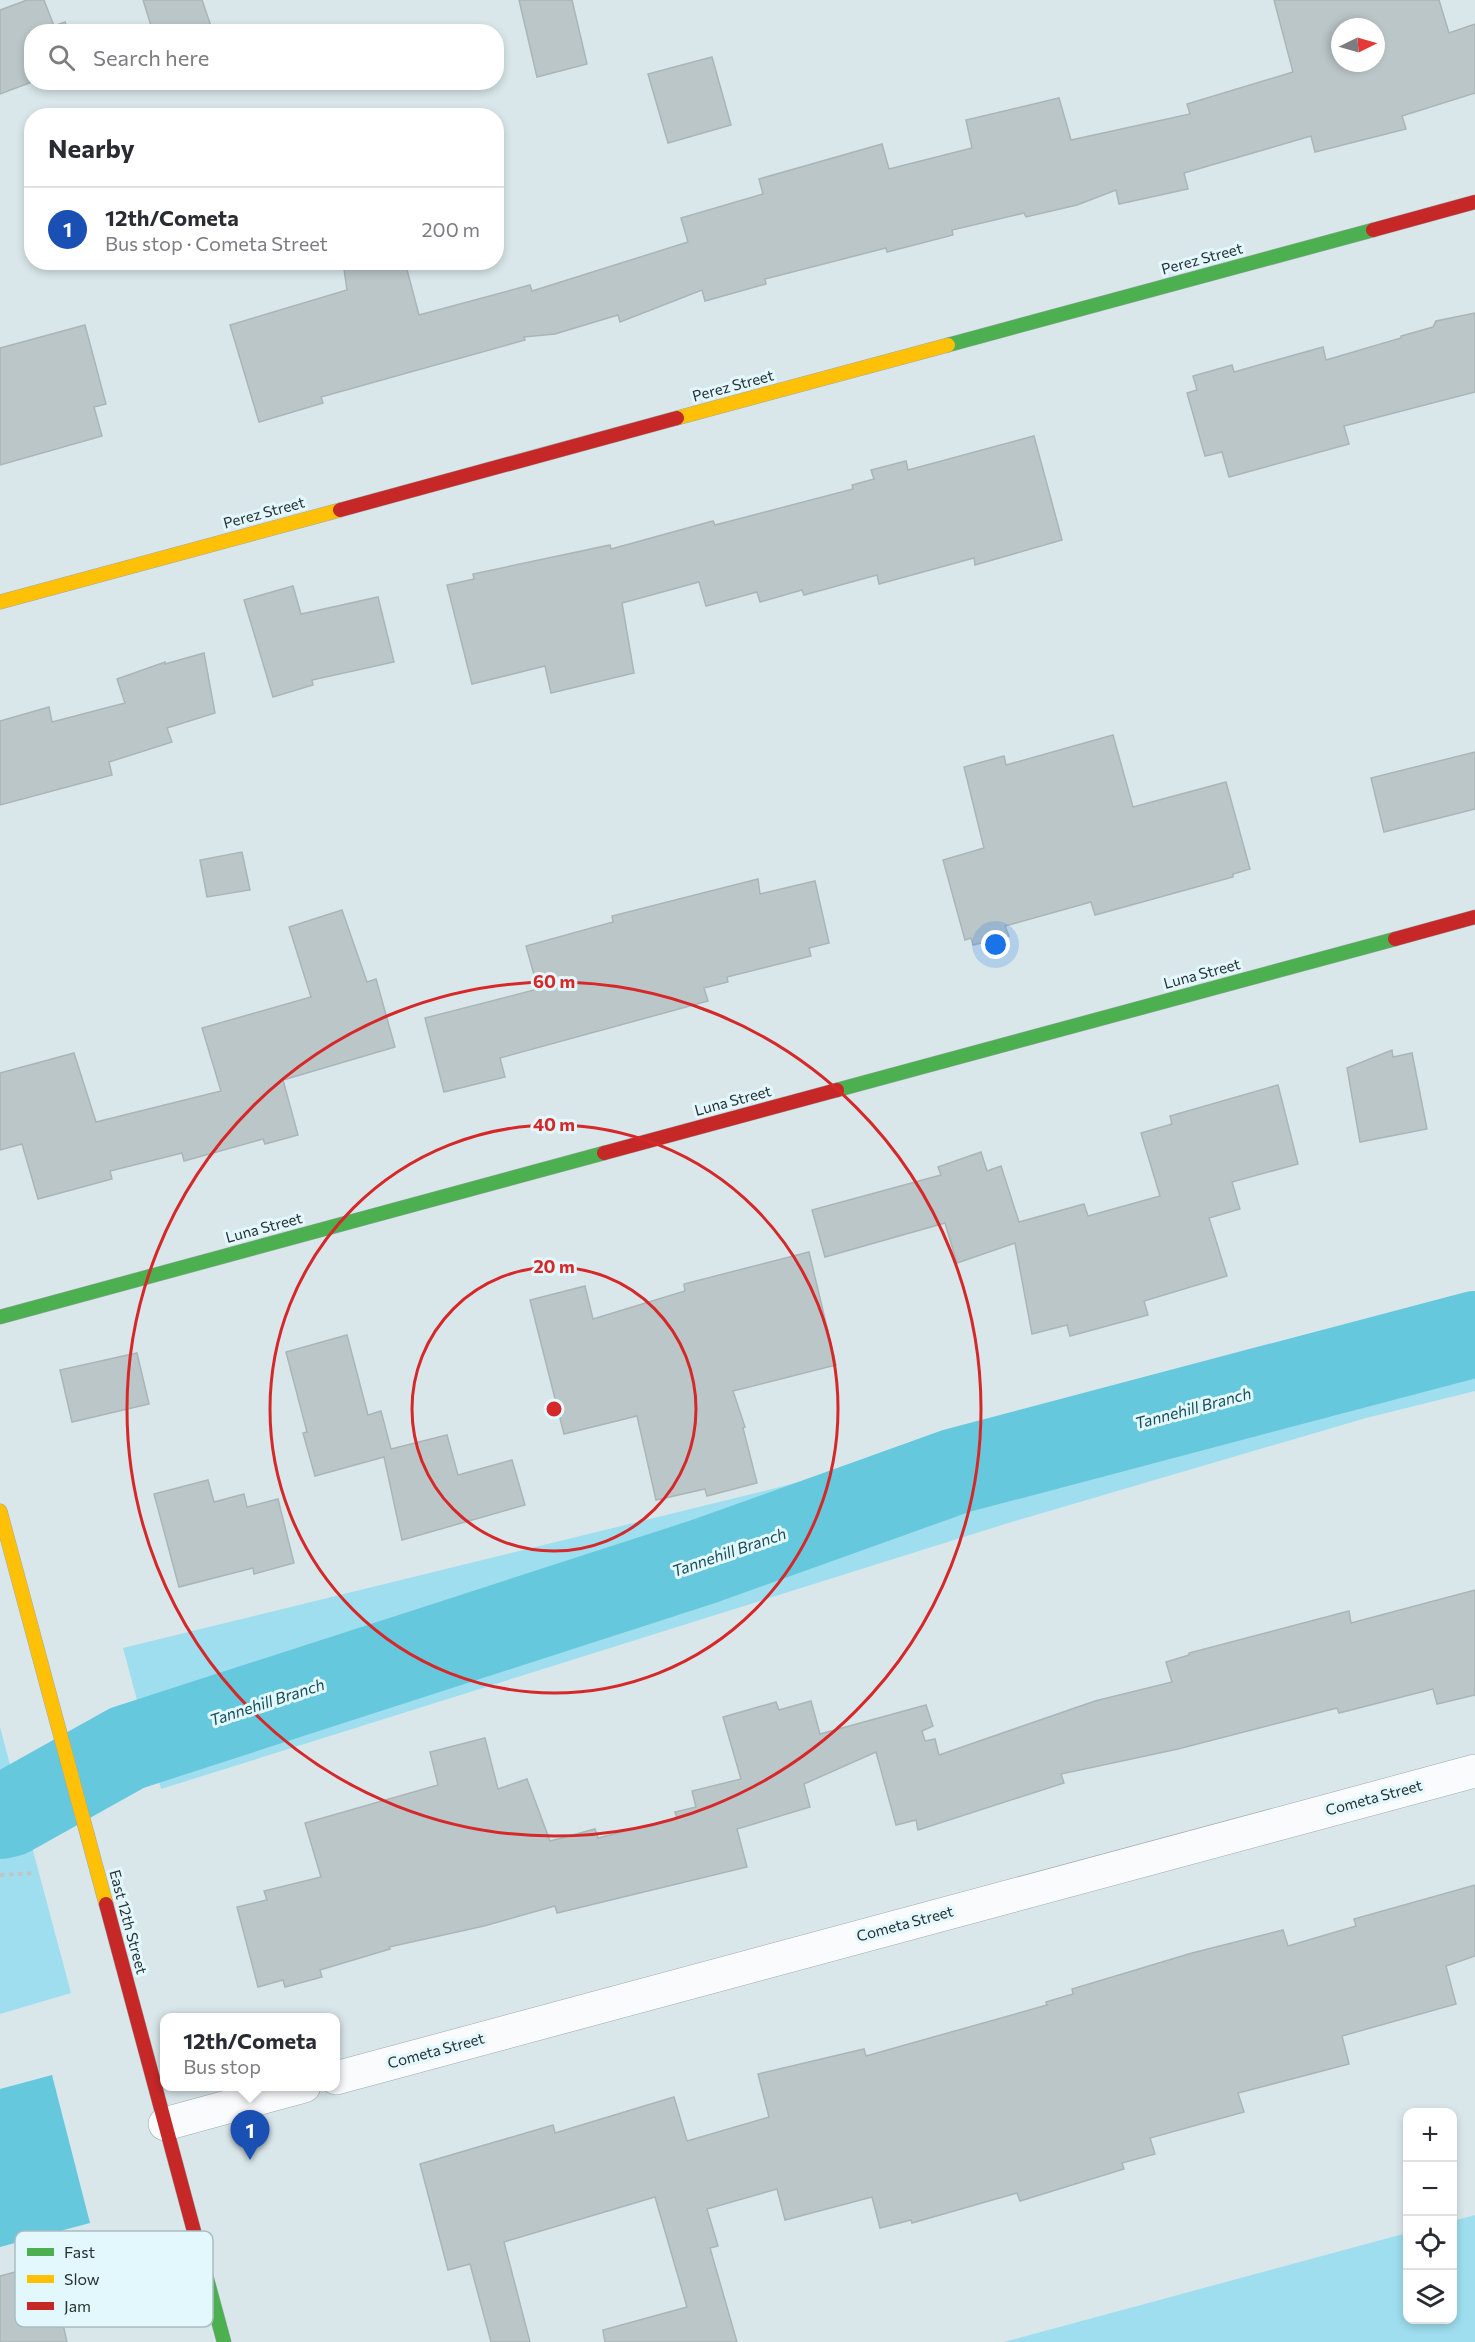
<!DOCTYPE html>
<html lang="en">
<head>
<meta charset="utf-8">
<style>
  body { margin:0; font-family:Commissioner,sans-serif; background:#f2f2f3; color:#2b2b33 }
  .controls { position:absolute; right:18px; bottom:18px; display:grid; overflow:hidden; border-radius:12px; box-shadow:0 3px 9px #0003 }
  .controls button { width:54px; height:54px; display:grid; place-items:center; padding:0; border:0; border-bottom:2px solid #e1e1e2; background:#fff; color:#2b2b33; font:30px sans-serif }
  .compass { position:absolute; left:1331px; top:18px; width:54px; height:54px; border-radius:50%; background:#fff; box-shadow:0 3px 9px #0003; rotate:85deg }
  .you { position:absolute; left:996px; top:945px; width:21px; height:21px; margin:-15px; border:4px solid #fff; border-radius:50%; background:#1a73e8; box-shadow:0 0 0 9px #1a73e833 }
  .badge { display:grid; place-items:center; width:39px; height:39px; border-radius:50%; background:#657073; color:#fff; font-size:20px; font-weight:700 }
  .pin { position:absolute; translate:-50% -50px; filter:drop-shadow(0 2px 3px #0008) }
  .pin::after { content:''; position:absolute; top:32px; width:21px; height:18px; background:inherit; clip-path:polygon(0 0,100% 0,50% 100%) }
  .popup { position:absolute; left:160px; top:2013px; width:180px; height:78px; box-sizing:border-box; display:grid; place-content:center; border-radius:12px; background:#fff; filter:drop-shadow(0 2px 4px #0005); font-size:20px; white-space:nowrap; color:#7c7c81 }
  .popup b { font-size:22px; color:#2b2b33 }
  .popup::after { content:''; position:absolute; left:50%; top:100%; margin-left:-12px; border:12px solid transparent; border-top-color:#fff }
  .list { margin:0; padding:0; list-style:none }
  h2 { display:flex; justify-content:space-between; align-items:center; height:78px; margin:0; padding:0 24px; font-size:26px }
  h2 small { font-size:20px; font-weight:400; color:#7c7c81 }
  .list li { display:grid; grid-template-columns:39px 1fr auto; gap:18px; align-items:center; box-sizing:border-box; height:84px; padding:0 24px; border-top:2px solid #e1e1e2 }
  .list b { display:block; font-size:22px; white-space:nowrap }
  .list p { margin:0; font-size:20px; white-space:nowrap; color:#7c7c81 }
  .list em { font-size:20px; font-style:normal; color:#7c7c81 }
  .icon { flex:none; width:33px; height:33px; fill:none; stroke:currentColor; stroke-width:2; stroke-linecap:round; stroke-linejoin:round }
  .map { position:relative; flex:none; width:1475px; height:2342px; overflow:hidden }
  .search { position:absolute; background:#fff; box-shadow:0 3px 9px #0003; left:24px; top:24px; width:480px; height:66px; display:flex; align-items:center; gap:15px; box-sizing:border-box; padding:0 21px; border-radius:24px; color:#7c7c81; font-size:22px }
  .panel { position:absolute; background:#fff; box-shadow:0 3px 9px #0003; left:24px; top:108px; width:480px; height:162px; border-radius:24px }
  .map>svg:first-child { display:block }
  .green { fill:#9edeee }
  .water { fill:#66c8dc }
  .lines { fill:none; stroke-linecap:round; stroke-linejoin:round }
  .river { stroke:#66c8dc; stroke-width:86 }
  .building { fill:#bbc6c9; stroke:#aab5b8; stroke-width:1.5; fill-rule:evenodd }
  .street-casing { stroke:#9fa9ac; stroke-width:34 }
  .fast-casing { stroke:#9fa9ac; stroke-width:15 }
  .slow-casing { stroke:#9fa9ac; stroke-width:15 }
  .jam-casing { stroke:#9fa9ac; stroke-width:15 }
  .path { stroke:#c1c5c7; stroke-width:4; stroke-dasharray:4.5 4.5; stroke-linecap:butt }
  .street { stroke:#f9fbfc; stroke-width:33 }
  .fast { stroke:#4caf50; stroke-width:14 }
  .slow { stroke:#ffc107; stroke-width:14 }
  .jam { stroke:#c62828; stroke-width:14 }
  .ring { fill:none; stroke:#d62828; stroke-width:3 }
  .labels { text-anchor:middle; stroke-width:6; stroke-linejoin:round; paint-order:stroke }
  .street-label { font-size:15px; fill:#263033; stroke:#e3f8fd }
  .water-label { font-size:16px; font-style:italic; fill:#164d59; stroke:#e3f8fd }
  .key { fill:#e3f8fd; stroke:#aabcc0; stroke-width:1.5 }
  .key-label { font-size:16px; fill:#263033 }
  .centre { fill:#d62828; stroke:#e3f8fd; stroke-width:3 }
  .ring-label { font-size:18px; text-anchor:middle; font-weight:bold; fill:#d62828; stroke:#e3f8fd; stroke-width:6; stroke-linejoin:round; paint-order:stroke }
</style>
</head>
<body>
<div class="map">
<svg width="1475" height="2342" viewBox="0 0 1475 2342">
  <rect width="100%" height="100%" fill="#d9e7eb"/>
  <!-- green -->
  <g class="green">
    <path d="M 1475,1303 L 1475,1391 L 1366,1418 L 1005,1524 L 161,1789 L 123,1648 L 772,1489 Z"/>
    <path d="M 0,1727 L 71,1993 L 0,2014 Z"/>
    <path d="M 1475,2215 L 1475,2342 L 1004,2342 L 1407,2233 L 1408,2320 L 1452,2320 L 1453,2221 Z"/>
  </g>
  <!-- water -->
  <path class="water" d="M 52,2075 L 90,2223 L 0,2247 L 0,2089 Z"/>
  <g class="lines">
    <!-- river -->
    <path class="river" d="M 0,1816 L 9,1814 L 127,1748 L 705,1561 L 956,1471 L 1475,1334"/>
  </g>
  <!-- building -->
  <g class="building">
    <path d="M 27,0 L 44,0 L 54,26 L 65,22 L 69,32 L 32,32 L 32,82 L 0,94 L 0,10 Z"/>
    <path d="M 143,0 L 202,0 L 213,32 L 153,32 Z"/>
    <path d="M 519,0 L 572,0 L 587,64 L 537,77 Z"/>
    <path d="M 1274,0 L 1439,0 L 1449,33 L 1475,24 L 1475,93 L 1402,116 L 1406,129 L 1315,152 L 1311,136 L 1184,173 L 1188,189 L 1119,204 L 1116,190 L 1077,205 L 1026,217 L 1024,213 L 952,230 L 953,235 L 887,252 L 886,248 L 765,279 L 766,284 L 705,301 L 702,290 L 620,322 L 618,315 L 555,334 L 524,337 L 525,340 L 321,397 L 323,403 L 259,422 L 230,325 L 347,290 L 343,262 L 405,262 L 419,315 L 530,285 L 532,291 L 688,242 L 681,218 L 763,194 L 759,179 L 882,144 L 889,169 L 972,148 L 966,120 L 1059,98 L 1071,140 L 1190,114 L 1187,104 L 1293,72 ZM 1340,27 L 1376,27 L 1376,63 L 1340,63 Z"/>
    <path d="M 712,57 L 731,125 L 668,143 L 648,74 Z"/>
    <path d="M 1475,313 L 1475,392 L 1344,426 L 1349,444 L 1229,477 L 1222,452 L 1205,456 L 1187,393 L 1197,390 L 1193,376 L 1232,365 L 1234,372 L 1323,347 L 1326,360 L 1401,338 L 1401,336 L 1433,327 L 1436,321 Z"/>
    <path d="M 85,325 L 106,404 L 94,407 L 102,436 L 0,465 L 0,348 Z"/>
    <path d="M 1034,436 L 1062,540 L 975,565 L 974,558 L 879,584 L 877,575 L 804,595 L 802,590 L 760,602 L 757,592 L 706,606 L 699,582 L 622,603 L 634,673 L 551,693 L 545,666 L 472,684 L 447,585 L 474,579 L 473,574 L 610,545 L 611,549 L 713,521 L 715,525 L 853,489 L 852,485 L 874,479 L 871,470 L 906,461 L 908,470 Z"/>
    <path d="M 293,586 L 301,614 L 378,597 L 394,662 L 312,680 L 313,685 L 273,697 L 244,600 Z"/>
    <path d="M 204,653 L 215,713 L 167,728 L 172,742 L 109,762 L 112,775 L 0,805 L 0,721 L 49,707 L 52,722 L 125,703 L 117,679 L 165,662 L 165,664 Z"/>
    <path d="M 1113,735 L 1133,807 L 1226,782 L 1250,869 L 1233,874 L 1233,877 L 1095,915 L 1091,902 L 1005,926 L 1009,936 L 973,945 L 971,938 L 965,940 L 943,860 L 984,848 L 964,767 L 1004,756 L 1006,765 Z"/>
    <path d="M 1475,752 L 1475,809 L 1384,832 L 1371,778 Z"/>
    <path d="M 242,852 L 250,890 L 207,897 L 200,860 Z"/>
    <path d="M 758,879 L 760,894 L 815,881 L 829,943 L 809,948 L 811,956 L 727,977 L 728,982 L 704,988 L 708,1001 L 500,1058 L 505,1077 L 444,1092 L 425,1018 L 538,989 L 526,946 L 613,922 L 612,916 Z"/>
    <path d="M 342,910 L 367,982 L 376,979 L 395,1047 L 283,1080 L 298,1135 L 265,1144 L 263,1139 L 184,1161 L 182,1153 L 110,1171 L 112,1179 L 38,1199 L 22,1144 L 0,1150 L 0,1073 L 74,1053 L 96,1122 L 221,1091 L 202,1028 L 311,997 L 289,927 Z"/>
    <path d="M 1392,1050 L 1393,1057 L 1412,1053 L 1427,1129 L 1360,1142 L 1347,1068 Z"/>
    <path d="M 1278,1085 L 1298,1164 L 1232,1182 L 1240,1209 L 1209,1218 L 1227,1276 L 1144,1301 L 1148,1315 L 1070,1336 L 1067,1325 L 1032,1334 L 1015,1243 L 957,1263 L 945,1223 L 825,1257 L 812,1210 L 941,1175 L 938,1167 L 981,1152 L 987,1171 L 1001,1166 L 1019,1222 L 1084,1204 L 1088,1216 L 1160,1196 L 1141,1133 L 1172,1124 L 1170,1116 Z"/>
    <path d="M 809,1252 L 836,1365 L 733,1391 L 745,1427 L 743,1428 L 757,1483 L 707,1496 L 705,1489 L 656,1500 L 637,1416 L 564,1434 L 530,1300 L 585,1286 L 593,1319 L 685,1291 L 684,1284 Z"/>
    <path d="M 347,1335 L 368,1415 L 381,1411 L 391,1449 L 447,1435 L 458,1475 L 512,1460 L 525,1505 L 402,1540 L 384,1457 L 315,1476 L 303,1433 L 307,1432 L 286,1352 Z"/>
    <path d="M 137,1353 L 149,1404 L 72,1422 L 60,1370 Z"/>
    <path d="M 208,1480 L 214,1502 L 244,1494 L 247,1507 L 278,1499 L 294,1563 L 254,1574 L 253,1568 L 179,1587 L 154,1494 Z"/>
    <path d="M 1475,1590 L 1475,1695 L 1437,1704 L 1433,1689 L 1339,1713 L 1337,1708 L 1178,1749 L 1061,1774 L 1064,1783 L 918,1830 L 916,1820 L 896,1825 L 876,1752 L 804,1784 L 810,1807 L 737,1829 L 747,1867 L 557,1913 L 555,1906 L 484,1926 L 389,1947 L 390,1949 L 320,1970 L 322,1977 L 285,1987 L 283,1980 L 258,1987 L 237,1907 L 267,1900 L 264,1891 L 321,1877 L 305,1823 L 438,1785 L 430,1752 L 485,1738 L 498,1789 L 527,1779 L 550,1841 L 595,1829 L 598,1838 L 677,1818 L 675,1812 L 696,1807 L 692,1791 L 741,1779 L 723,1717 L 776,1702 L 779,1710 L 811,1701 L 820,1734 L 926,1705 L 933,1726 L 922,1731 L 925,1741 L 935,1739 L 939,1755 L 1095,1701 L 1172,1682 L 1166,1662 L 1189,1655 L 1189,1653 L 1349,1611 L 1351,1623 Z"/>
    <path d="M 1475,1885 L 1475,1956 L 1446,1966 L 1456,2004 L 1342,2036 L 1349,2064 L 1238,2093 L 1244,2112 L 1150,2138 L 1155,2154 L 1122,2163 L 1124,2169 L 1020,2201 L 1017,2193 L 912,2223 L 911,2220 L 880,2228 L 872,2197 L 785,2220 L 777,2189 L 707,2209 L 718,2246 L 710,2248 L 737,2342 L 605,2342 L 603,2330 L 687,2307 L 655,2197 L 504,2242 L 530,2342 L 491,2342 L 470,2264 L 448,2270 L 420,2164 L 553,2125 L 555,2133 L 674,2097 L 687,2141 L 769,2117 L 758,2074 L 864,2049 L 866,2056 L 1047,2005 L 1046,2002 L 1073,1994 L 1072,1989 L 1192,1953 L 1283,1930 L 1288,1946 L 1356,1926 L 1354,1919 Z"/>
    <path d="M 49,2263 L 67,2342 L 0,2342 L 0,2276 Z"/>
  </g>
  <g class="lines">
    <!-- street casing -->
    <g class="street-casing">
      <g id="street">
        <path d="M 336,2078 L 1475,1771"/>
        <path d="M 165,2124 L 304,2086"/>
      </g>
    </g>
    <!-- fast casing -->
    <g class="fast-casing">
      <g id="fast">
        <path d="M 948,345 L 1373,230"/>
        <path d="M 837,1090 L 1395,939"/>
        <path d="M 0,1317 L 604,1153"/>
        <path d="M 202,2261 L 224,2342"/>
      </g>
    </g>
    <!-- slow casing -->
    <g class="slow-casing">
      <g id="slow">
        <path d="M 677,418 L 948,345"/>
        <path d="M 0,602 L 340,510"/>
        <path d="M 0,1511 L 106,1904"/>
      </g>
    </g>
    <!-- jam casing -->
    <g class="jam-casing">
      <g id="jam">
        <path d="M 1373,230 L 1475,202"/>
        <path d="M 340,510 L 677,418"/>
        <path d="M 1395,939 L 1475,917"/>
        <path d="M 604,1153 L 837,1090"/>
        <path d="M 106,1904 L 202,2261"/>
      </g>
    </g>
    <!-- path -->
    <path class="path" d="M 0,1875 L 34,1873"/>
    <!-- street -->
    <use href="#street" class="street"/>
    <!-- fast -->
    <use href="#fast" class="fast"/>
    <!-- slow -->
    <use href="#slow" class="slow"/>
    <!-- jam -->
    <use href="#jam" class="jam"/>
  </g>
  <!-- distance rings -->
  <g class="ring">
    <circle cx="554" cy="1409" r="142"/>
    <circle cx="554" cy="1409" r="284"/>
    <circle cx="554" cy="1409" r="427"/>
  </g>
  <g class="labels">
    <!-- street labels -->
    <g class="street-label">
      <text transform="translate(1202 259) rotate(-15)" y="5">Perez Street</text>
      <text transform="translate(733 386) rotate(-15)" y="5">Perez Street</text>
      <text transform="translate(264 513) rotate(-15)" y="5">Perez Street</text>
      <text transform="translate(1202 974) rotate(-15)" y="5">Luna Street</text>
      <text transform="translate(733 1101) rotate(-15)" y="5">Luna Street</text>
      <text transform="translate(264 1228) rotate(-15)" y="5">Luna Street</text>
      <text transform="translate(1374 1798) rotate(-15)" y="5">Cometa Street</text>
      <text transform="translate(128 1922) rotate(75)" y="5">East 12th Street</text>
      <text transform="translate(905 1924) rotate(-15)" y="5">Cometa Street</text>
      <text transform="translate(436 2051) rotate(-15)" y="5">Cometa Street</text>
    </g>
    <!-- water labels -->
    <g class="water-label">
      <text transform="translate(1193 1408) rotate(-15)" y="6">Tannehill Branch</text>
      <text transform="translate(729 1552) rotate(-19)" y="6">Tannehill Branch</text>
      <text transform="translate(267 1702) rotate(-18)" y="6">Tannehill Branch</text>
    </g>
  </g>
  <!-- legend -->
  <rect x="15" y="2231" width="198" height="96" rx="9" class="key"/>
  <rect x="27" y="2248" width="27" height="8" fill="#4caf50"/>
  <rect x="27" y="2275" width="27" height="8" fill="#ffc107"/>
  <rect x="27" y="2302" width="27" height="8" fill="#c62828"/>
  <g class="key-label">
    <text x="64" y="2258">Fast</text>
    <text x="64" y="2285">Slow</text>
    <text x="64" y="2312">Jam</text>
  </g>
  <circle cx="554" cy="1409" r="9" class="centre"/>
  <g class="ring-label">
    <text x="554" y="988">60 m</text>
    <text x="554" y="1131">40 m</text>
    <text x="554" y="1273">20 m</text>
  </g>
</svg>
<div class="controls">
<button>+</button>
<button>−</button>
<button><svg class="icon" aria-label="locate" viewBox="0 0 24 24"><circle cx="12" cy="12" r="6"/><path d="M12 2v4M12 18v4M2 12h4M18 12h4"/></svg></button>
<button><svg class="icon" aria-label="layers" viewBox="0 0 24 24"><path d="M12 4l9 5-9 5-9-5zM3 14l9 5 9-5"/></svg></button>
</div>
<svg class="compass" viewBox="-18 -18 36 36"><path d="M0-13l5 13h-10z" fill="#e53935"/><path d="M0 13l5-13h-10z" fill="#7c7c81"/></svg>
<div class="you"></div>
<div class="pin badge" style="left:250px;top:2160px;background:#1a4fb4">1</div>
<div class="popup"><b>12th/Cometa</b>Bus stop</div>
<div class="search"><svg class="icon" aria-label="search" viewBox="0 0 24 24"><circle cx="10" cy="10" r="6"/><path d="M15 15l6 6"/></svg>Search here</div>
<section class="panel">
<h2>Nearby<small></small></h2>
<ul class="list">
<li><span class="badge" style="background:#1a4fb4">1</span><div><b>12th/Cometa</b><p>Bus stop · Cometa Street</p></div><em>200 m</em></li>
</ul>
</section>
</div>
</body>
</html>
